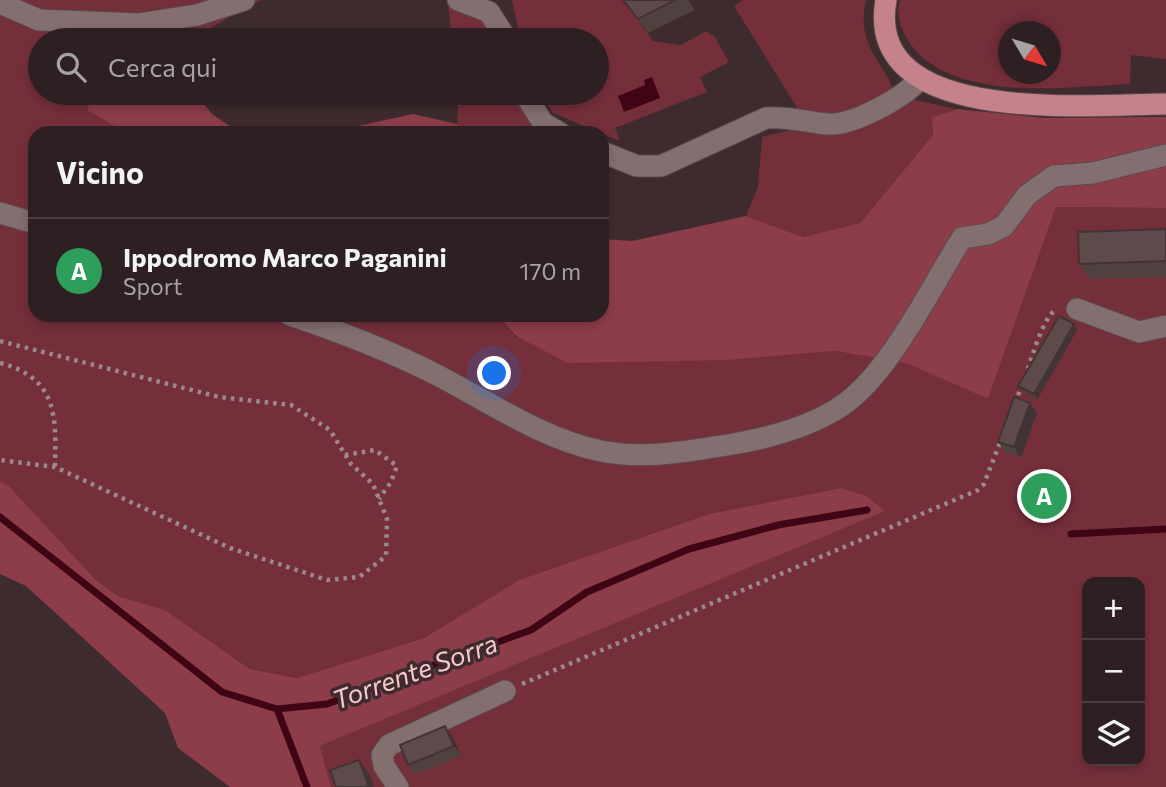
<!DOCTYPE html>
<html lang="it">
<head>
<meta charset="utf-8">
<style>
  body { margin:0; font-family:Commissioner,sans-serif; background:#3a2d2f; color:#f1f3f6 }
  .controls { position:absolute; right:21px; bottom:21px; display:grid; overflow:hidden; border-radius:14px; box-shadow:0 4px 10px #0003 }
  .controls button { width:63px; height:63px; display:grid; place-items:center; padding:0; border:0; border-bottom:2px solid #493e40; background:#2e2022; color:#f1f3f6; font:35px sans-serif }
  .compass { position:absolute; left:998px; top:21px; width:63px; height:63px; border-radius:50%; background:#2e2022; box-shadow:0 4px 10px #0003; rotate:128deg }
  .you { position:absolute; left:495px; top:374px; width:24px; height:24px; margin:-18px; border:5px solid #fff; border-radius:50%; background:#1a73e8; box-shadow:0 0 0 10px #1a73e833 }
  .badge { display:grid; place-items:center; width:46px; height:46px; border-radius:50%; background:#db2777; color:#fff; font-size:23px; font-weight:700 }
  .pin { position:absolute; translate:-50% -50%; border:4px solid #fff; box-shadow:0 2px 7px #0006 }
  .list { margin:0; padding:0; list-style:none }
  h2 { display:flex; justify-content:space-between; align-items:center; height:91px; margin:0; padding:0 28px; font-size:30px }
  h2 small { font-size:23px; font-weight:400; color:#a7a3a5 }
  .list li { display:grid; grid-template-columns:46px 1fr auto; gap:21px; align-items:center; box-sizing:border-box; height:105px; padding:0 28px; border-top:2px solid #493e40 }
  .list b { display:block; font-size:26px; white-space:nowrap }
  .list p { margin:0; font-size:23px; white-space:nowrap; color:#a7a3a5 }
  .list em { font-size:23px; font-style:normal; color:#a7a3a5 }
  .icon { flex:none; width:38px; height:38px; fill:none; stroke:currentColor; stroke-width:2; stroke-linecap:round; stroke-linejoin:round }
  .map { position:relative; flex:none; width:1166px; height:787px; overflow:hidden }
  .search { position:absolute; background:#2e2022; box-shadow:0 4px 10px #0003; left:28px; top:28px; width:581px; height:77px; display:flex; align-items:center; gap:18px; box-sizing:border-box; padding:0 24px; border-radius:38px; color:#a7a3a5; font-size:26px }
  .panel { position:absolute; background:#2e2022; box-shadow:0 4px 10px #0003; left:28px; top:126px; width:581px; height:196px; border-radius:21px }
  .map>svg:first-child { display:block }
  .green { fill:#752f3b; fill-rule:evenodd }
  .forest { fill:#8d3d4a }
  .water { fill:#3f0514 }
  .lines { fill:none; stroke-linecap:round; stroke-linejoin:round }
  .stream { stroke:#3f0514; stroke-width:7 }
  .minor-casing { stroke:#5a4a4c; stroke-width:23 }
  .major-casing { stroke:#5a4a4c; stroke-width:23 }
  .path { stroke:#99898b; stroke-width:4.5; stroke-dasharray:3.5 5; stroke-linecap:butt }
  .minor { stroke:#836e70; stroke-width:21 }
  .major { stroke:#c6828a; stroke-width:21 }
  .wall { fill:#514040 }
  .shaded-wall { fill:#423434 }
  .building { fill:#5e4a4b; stroke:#423434; stroke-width:2 }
  .labels { text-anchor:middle; stroke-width:7; stroke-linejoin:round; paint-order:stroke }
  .water-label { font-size:26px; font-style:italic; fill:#f8c7cc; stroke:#3e2b2d }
</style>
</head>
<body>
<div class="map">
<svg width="1166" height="787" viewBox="0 0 1166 787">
  <rect width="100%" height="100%" fill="#3e2b2d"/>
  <!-- green -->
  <g class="green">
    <path d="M 0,0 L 261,0 L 188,40 L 40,40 L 40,93 L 92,93 L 88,110 L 128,133 L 35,133 L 35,315 L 497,315 L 516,337 L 728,360 L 835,351 L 906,363 L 988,399 L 1056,207 L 1166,208 L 1166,787 L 331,787 L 320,746 L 884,511 L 841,488 L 709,514 L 519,580 L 424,638 L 297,678 L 250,669 L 165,610 L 118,596 L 96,580 L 9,486 L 0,481 ZM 1087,582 L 1140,582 L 1140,761 L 1087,761 Z"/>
    <path d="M 512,0 L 623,0 L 653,41 L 681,45 L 706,31 L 715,37 L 729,62 L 700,77 L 707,92 L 615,128 L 620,141 L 553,113 L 541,93 L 597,93 L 597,40 L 521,40 Z"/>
    <path d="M 743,0 L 866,0 C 856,45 881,58 895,93 L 847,116 L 801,114 L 734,6 Z"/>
    <path d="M 900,0 L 1166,0 L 1166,59 L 1131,55 L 1130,84 C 1066,87 955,103 911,45 C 902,32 895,16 900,0 ZM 1009,32 L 1050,32 L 1050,74 L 1009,74 Z"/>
    <path d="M 448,4 L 485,17 L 500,40 L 452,40 Z"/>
    <path d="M 459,93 L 517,93 L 540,133 L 466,133 L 457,124 Z"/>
    <path d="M 911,99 L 956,109 L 932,117 L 933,135 L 860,223 L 803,237 L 746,216 L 758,187 L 762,137 L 790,130 L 823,134 Z"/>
  </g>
  <!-- forest -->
  <g class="forest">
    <path d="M 92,93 L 195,93 L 212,114 L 240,133 L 127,133 L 87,110 Z"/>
    <path d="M 957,109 L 1044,118 L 1166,117 L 1166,208 L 1056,207 L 988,399 L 906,363 L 835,351 L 728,360 L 568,363 L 516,336 L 497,315 L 602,315 L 602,239 L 632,241 L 746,216 L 803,237 L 860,223 L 933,135 L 932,117 Z"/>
    <path d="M 413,114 L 457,124 L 466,133 L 326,133 Z"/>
    <path d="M 0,481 L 9,486 L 96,580 L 118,596 L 165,610 L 250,669 L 297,678 L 424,638 L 519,580 L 709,514 L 841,488 L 866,496 L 885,511 L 320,746 L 331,787 L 230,787 L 178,748 L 165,713 L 26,586 L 0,574 Z"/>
  </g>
  <!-- water -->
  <path class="water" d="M 652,77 L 660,98 L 624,112 L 618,96 L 645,85 L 644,80 Z"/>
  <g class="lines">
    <!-- stream -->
    <g class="stream">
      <path d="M 0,517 L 222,692 L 277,709 L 327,704 L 531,630 L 587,592 L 689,549 L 778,525 L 867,510"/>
      <path d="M 1071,534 L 1166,529"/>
      <path d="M 277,709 L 307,787"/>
    </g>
    <!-- minor casing -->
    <g class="minor-casing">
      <g id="minor">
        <path d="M 458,0 L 489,12 L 507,40"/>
        <path d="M 0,3 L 39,20 L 139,24 L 197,15 L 244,0"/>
        <path d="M 524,93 L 543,123 L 560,133"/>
        <path d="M 602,152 L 637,166 L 661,166 L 766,118 C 788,116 805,122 827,124 C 853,126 903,98 920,79"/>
        <path d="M 0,213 L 35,223"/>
        <path d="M 1077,309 L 1139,332 L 1166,326"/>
        <path d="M 290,315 C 341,332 390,351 437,375 C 489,402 543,439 601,451 C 645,460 689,451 733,444 C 769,438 817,425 847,402 C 892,368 931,287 962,238 L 988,234 L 1004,226 L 1027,195 L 1054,176 L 1093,173 L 1166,155"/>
        <path d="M 398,787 L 384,766 L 382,755 L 389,745 L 505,691"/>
      </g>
    </g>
    <!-- major casing -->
    <g class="major-casing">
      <path id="major" d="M 886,0 C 863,128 1091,104 1166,104"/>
    </g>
    <!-- path -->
    <g class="path">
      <path d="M 0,341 L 219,397 L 291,405 L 330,430 L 351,464 L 373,484 L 387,519 L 386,556 L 359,577 L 327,580 L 230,548 L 55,467 L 0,460"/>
      <path d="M 0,363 C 58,378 56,417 55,466"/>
      <path d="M 1025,377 C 1031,361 1043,316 1056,310"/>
      <path d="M 1015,403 L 1022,385"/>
      <path d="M 345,455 L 375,450 L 397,466 L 391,482 L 379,499"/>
      <path d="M 522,684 L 978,490 L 984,484 L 1001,440"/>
    </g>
    <!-- minor -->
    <use href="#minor" class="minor"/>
    <!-- major -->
    <use href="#major" class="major"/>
  </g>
  <!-- wall -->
  <g class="wall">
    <path d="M 623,0 L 688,0 L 695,10 L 648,33 Z"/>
    <path d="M 1166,229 L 1166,277 L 1090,279 L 1079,264 Z"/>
    <path d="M 1077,330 L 1037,400 L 1022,392 L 1018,386 Z"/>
    <path d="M 1037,413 L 1021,458 L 1005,452 L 998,442 Z"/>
    <path d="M 445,726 L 453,737 L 461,756 L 415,775 L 408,765 Z"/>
  </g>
  <!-- shaded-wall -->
  <g class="shaded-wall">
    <path d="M 1074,324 L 1077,330 L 1037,400 L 1034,394 Z"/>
    <path d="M 1030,403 L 1037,413 L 1021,458 L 1014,447 Z"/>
    <path d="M 445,726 L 453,737 L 461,756 L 454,746 Z"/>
    <path d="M 359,760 L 370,775 L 374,787 L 369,787 Z"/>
  </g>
  <!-- building -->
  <g class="building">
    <path d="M 623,0 L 675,0 L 638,19 Z"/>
    <path d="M 1166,229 L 1166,261 L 1079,264 L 1078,232 Z"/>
    <path d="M 1059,316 L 1074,324 L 1034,394 L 1018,386 Z"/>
    <path d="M 1014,397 L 1030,403 L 1014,447 L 998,442 Z"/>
    <path d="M 445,726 L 454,746 L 408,765 L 400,745 Z"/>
    <path d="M 359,760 L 369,787 L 336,787 L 330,770 Z"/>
  </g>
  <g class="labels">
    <!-- water labels -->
    <g class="water-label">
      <text transform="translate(415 672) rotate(-20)" y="9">Torrente Sorra</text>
    </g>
  </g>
</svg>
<div class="controls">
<button>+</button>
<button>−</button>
<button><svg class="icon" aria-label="layers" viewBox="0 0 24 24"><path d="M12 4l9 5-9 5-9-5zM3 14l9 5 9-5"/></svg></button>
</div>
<svg class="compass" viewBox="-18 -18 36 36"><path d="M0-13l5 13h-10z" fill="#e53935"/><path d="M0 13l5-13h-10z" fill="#a7a3a5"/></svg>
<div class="you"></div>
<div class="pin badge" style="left:1044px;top:496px;background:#2e9e5b">A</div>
<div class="search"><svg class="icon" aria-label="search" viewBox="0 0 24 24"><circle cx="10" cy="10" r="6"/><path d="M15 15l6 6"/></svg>Cerca qui</div>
<section class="panel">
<h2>Vicino<small></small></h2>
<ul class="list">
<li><span class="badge" style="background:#2e9e5b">A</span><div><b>Ippodromo Marco Paganini</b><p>Sport</p></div><em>170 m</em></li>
</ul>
</section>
</div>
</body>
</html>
